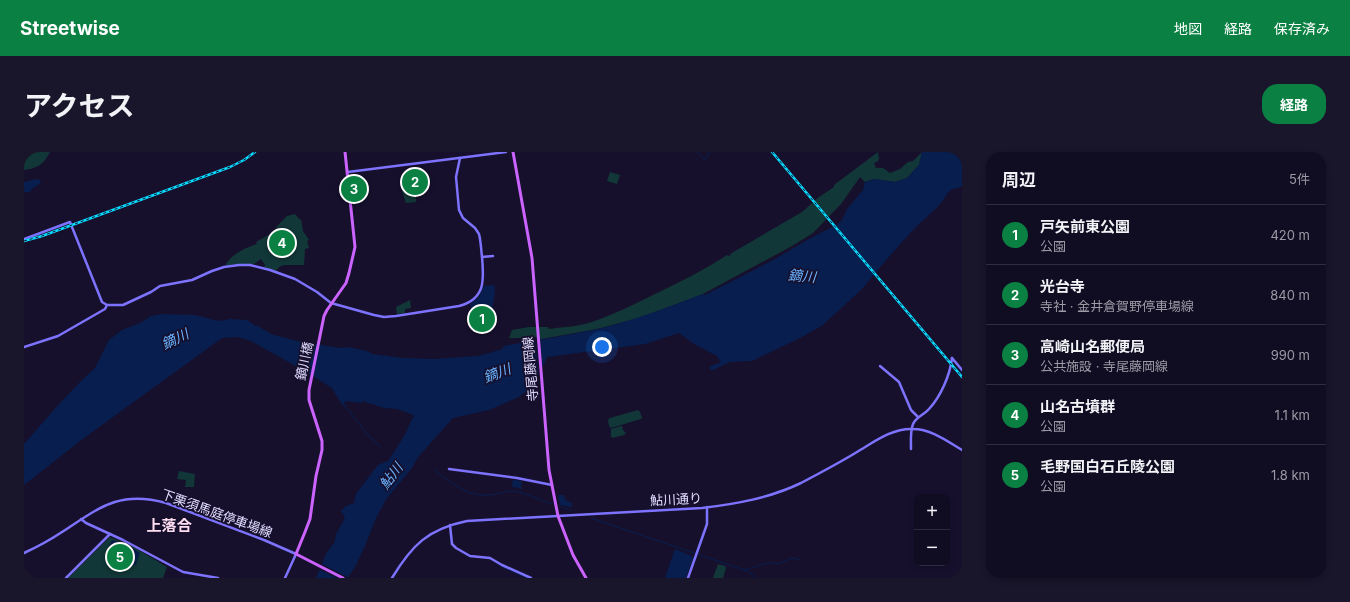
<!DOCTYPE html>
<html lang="ja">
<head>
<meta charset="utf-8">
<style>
  body { margin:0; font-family:Inter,"Noto Sans JP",sans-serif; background:#19152a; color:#f1f3f6 }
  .controls { position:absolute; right:12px; bottom:12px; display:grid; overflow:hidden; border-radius:8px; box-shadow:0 2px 6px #0003 }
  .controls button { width:36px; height:36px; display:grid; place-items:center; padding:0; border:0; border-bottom:1px solid #302c40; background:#100c22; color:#f1f3f6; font:20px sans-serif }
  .you { position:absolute; left:578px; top:195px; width:14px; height:14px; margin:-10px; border:3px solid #fff; border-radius:50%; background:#1a73e8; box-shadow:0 0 0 6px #1a73e833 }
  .badge { display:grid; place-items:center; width:26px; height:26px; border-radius:50%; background:#0b8043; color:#fff; font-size:13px; font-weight:700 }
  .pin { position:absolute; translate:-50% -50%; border:2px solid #fff; box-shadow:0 1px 4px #0006 }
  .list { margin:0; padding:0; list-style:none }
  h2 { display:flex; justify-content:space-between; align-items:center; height:52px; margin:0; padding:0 16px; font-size:17px }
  h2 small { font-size:13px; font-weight:400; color:#9c9ba5 }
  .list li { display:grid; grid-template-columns:26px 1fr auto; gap:12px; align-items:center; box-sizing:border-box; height:60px; padding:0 16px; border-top:1px solid #302c40 }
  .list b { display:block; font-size:15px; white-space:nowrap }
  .list p { margin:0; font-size:13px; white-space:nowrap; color:#9c9ba5 }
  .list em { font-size:13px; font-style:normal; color:#9c9ba5 }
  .map { position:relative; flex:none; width:938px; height:426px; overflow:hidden; border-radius:16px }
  header { display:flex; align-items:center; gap:24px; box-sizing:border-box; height:56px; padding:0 20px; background:#0b8043; color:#fff }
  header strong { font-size:19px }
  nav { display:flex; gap:22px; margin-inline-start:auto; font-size:14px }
  .intro { display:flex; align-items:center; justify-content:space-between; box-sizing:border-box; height:96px; padding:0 24px }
  h1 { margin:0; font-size:28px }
  .button { padding:10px 18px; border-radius:16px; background:#0b8043; color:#fff; font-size:14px; font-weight:700 }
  main { display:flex; gap:24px; padding:0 24px }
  aside { flex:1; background:#100c22; border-radius:16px; box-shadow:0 2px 6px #0003 }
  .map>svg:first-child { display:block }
  .green { fill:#123738 }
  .water { fill:#071e4f }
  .pier { fill:#16102d }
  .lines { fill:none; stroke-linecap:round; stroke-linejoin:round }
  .stream { stroke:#071e4f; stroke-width:1 }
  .secondary { stroke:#7d73ff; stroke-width:2.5 }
  .primary { stroke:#cb63ff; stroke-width:3 }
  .rail-casing { stroke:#08dcff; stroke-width:2.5 }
  .rail { stroke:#16102d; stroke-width:1; stroke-dasharray:3; stroke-linecap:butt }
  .labels { text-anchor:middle; stroke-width:3.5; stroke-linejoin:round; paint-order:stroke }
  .street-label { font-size:13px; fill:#e1dcff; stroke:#16102d }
  .water-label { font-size:14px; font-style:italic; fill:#6ab3ff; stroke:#16102d }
  .quarter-label { font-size:15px; font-weight:bold; fill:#ffdef2; stroke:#16102d }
</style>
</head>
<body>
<header>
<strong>Streetwise</strong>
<nav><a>地図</a><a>経路</a><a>保存済み</a></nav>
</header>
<div class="intro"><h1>アクセス</h1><a class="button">経路</a></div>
<main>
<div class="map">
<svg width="938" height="426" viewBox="0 0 938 426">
  <rect width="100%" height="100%" fill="#16102d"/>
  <!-- green -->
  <g class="green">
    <path d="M 0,0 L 26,0 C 19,13 14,16 0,18 Z"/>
    <path d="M 854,0 L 855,7 L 854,9 L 850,11 L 852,16 L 859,16 L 866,21 L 876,17 L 884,10 L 889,9 L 898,0 L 895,13 L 883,26 L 871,30 L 850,27 L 841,30 L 836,25 L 817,52 L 789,81 L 768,94 L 679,142 L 615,166 L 573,177 L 512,188 L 512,185 L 506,186 L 485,186 L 488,178 L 505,175 L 524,175 L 525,177 C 537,175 549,175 561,172 C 585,165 609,153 631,142 C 656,130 680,118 703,103 L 705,104 L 707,103 L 706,102 L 778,60 L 795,45 L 810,35 L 810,33 Z"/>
    <path d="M 586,20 L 596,23 L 593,32 L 583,29 Z"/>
    <path d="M 396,32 L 398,32 L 398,37 L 392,37 L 392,50 L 382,51 L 378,39 L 387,38 L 387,36 L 393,36 L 393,34 L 396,34 Z"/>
    <path d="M 271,62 L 276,68 L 277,67 L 279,79 L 285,88 L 283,89 L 285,96 L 281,97 L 280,113 L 260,113 L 255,115 L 252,119 L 240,115 L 241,113 L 237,107 L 230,112 L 211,112 L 201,114 C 206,103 221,96 233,92 L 232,90 L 246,82 L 253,80 L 252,75 L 263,64 Z"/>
    <path d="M 386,148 L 387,156 L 381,157 L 381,161 L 373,162 L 372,155 Z"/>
    <path d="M 467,161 L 468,162 L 466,169 L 449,172 L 448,165 Z"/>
    <path d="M 614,258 L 616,260 L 618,266 L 617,267 L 587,276 L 585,274 L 584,268 L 586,266 Z"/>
    <path d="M 597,274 L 599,275 L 598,277 L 602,281 L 600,283 L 588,286 L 587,284 L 587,277 Z"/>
    <path d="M 155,319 L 171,322 L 170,335 L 161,335 L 162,328 L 153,327 Z"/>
    <path d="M 86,385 L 108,394 L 143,415 L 139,426 L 44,426 Z"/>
    <path d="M 694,412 L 701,414 L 702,416 L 699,426 L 689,426 Z"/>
  </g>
  <!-- water -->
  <g class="water">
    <path d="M 898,0 L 938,0 L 938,34 C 934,37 930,36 927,38 C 922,41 921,46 918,50 C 910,59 900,67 891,76 C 873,95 855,116 839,136 L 799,173 L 778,185 L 728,209 L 706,210 L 689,218 L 687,218 L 685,215 L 697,210 L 693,204 L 670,192 L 655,181 L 621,192 L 523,205 L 513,226 L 505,237 L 495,245 L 465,258 L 429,266 L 394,305 L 388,316 L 363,346 L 352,366 L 341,394 L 331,415 L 324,426 L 292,426 L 302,402 L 311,389 L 312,382 L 321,366 L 317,359 L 322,354 L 330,351 L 332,342 L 350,318 L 354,313 L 364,309 L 374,294 L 381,282 L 389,265 L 391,264 L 374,257 L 360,256 L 338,249 L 337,251 L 321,249 L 320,251 L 322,254 L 321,255 L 317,251 L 308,236 L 279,218 L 227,189 L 213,185 L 198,186 L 60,286 L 0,333 L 0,292 L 36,251 L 59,227 L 71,216 L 85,188 L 98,178 L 116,171 L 127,164 L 139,162 L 171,163 L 194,169 L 207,167 L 222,168 L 228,171 L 231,174 L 234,174 L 247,182 L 273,189 L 316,196 L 324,195 L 343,199 L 348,202 L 380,206 L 410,207 L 454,204 L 479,197 L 478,196 L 480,194 C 511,188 543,184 574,177 C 610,168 645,155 679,142 L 681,143 L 751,107 L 785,87 L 814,72 L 818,68 L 823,57 L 839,38 L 841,30 L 850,27 L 871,30 L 883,26 L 895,13 Z"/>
    <path d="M 13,27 L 16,28 L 17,31 L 9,36 L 6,40 L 0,40 L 0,30 Z"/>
    <path d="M 470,133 L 471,138 L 468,160 L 449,165 L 446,152 L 454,146 L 460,134 Z"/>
    <path d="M 489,328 L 498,329 L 497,338 L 495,336 L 488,335 Z"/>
    <path d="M 534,343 L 540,343 L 541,348 L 548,351 L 548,355 L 536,353 Z"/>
    <path d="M 88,388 L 101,392 L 116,401 L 112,412 L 109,414 L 93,399 L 85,394 Z"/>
    <path d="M 651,397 L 668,404 L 669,406 L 662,426 L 641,426 Z"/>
  </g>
  <!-- pier -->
  <g class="pier">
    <path d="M 516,185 L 519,219 L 515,227 L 511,186 Z"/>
    <path d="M 296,411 L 325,426 L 313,426 L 294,417 Z"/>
  </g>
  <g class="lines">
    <!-- stream -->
    <g class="stream">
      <path d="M 673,0 L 681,8 L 686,0"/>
      <path d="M 321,254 L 347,286 L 357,295"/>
      <path d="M 410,318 C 427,330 442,345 465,343 C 474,342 481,339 490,339 C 502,341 516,348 528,352"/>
      <path d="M 535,354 L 548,359"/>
      <path d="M 567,366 L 723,419 L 732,426"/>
      <path d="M 474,413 L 503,426"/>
      <path d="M 720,418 C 728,416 748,408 755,412 L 767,406 L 777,408"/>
    </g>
    <!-- secondary -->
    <g class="secondary">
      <path d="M 324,20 L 482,0"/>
      <path d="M 0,87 L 46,70 L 78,150 L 83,153 L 99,153 L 127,140 L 136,134 L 168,128 L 188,119 L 200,115 L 215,113 L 226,113 L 246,118 L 271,127 L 293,140 L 307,151 L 350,163 L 360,165 L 372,164 L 435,154 C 462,147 460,127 458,105 C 457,97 457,90 455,82 L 451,76 L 439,66 L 435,58 L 432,25 L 436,6"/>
      <path d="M 458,105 L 469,104"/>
      <path d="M 0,195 L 34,184 L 81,157 L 83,153"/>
      <path d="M 928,206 L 938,218"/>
      <path d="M 856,214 L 875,230 L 887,258 L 894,265"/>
      <path d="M 887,297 C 887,290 886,280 889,272 C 892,265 900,263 905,257 C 917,244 926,223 928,206"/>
      <path d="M 425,317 L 493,326 L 528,333"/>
      <path d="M 57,367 L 62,371 L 99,388 L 159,420 L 194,426"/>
      <path d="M 426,373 L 428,392 L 432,396 L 446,404 L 466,406 L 478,413 L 507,426"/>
      <path d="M 0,401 C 13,395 26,388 38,380 C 75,356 95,338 142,351 L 240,388 L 272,402 L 261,426"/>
      <path d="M 42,426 L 86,382"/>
      <path d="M 368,426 C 388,393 404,377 443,369 L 678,356 C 712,352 746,346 777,331 C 796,321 815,311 833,300 C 850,290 868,276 889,277 C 907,277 923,289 938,298"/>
      <path d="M 664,426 L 683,372 L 683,355"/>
    </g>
    <!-- primary -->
    <g class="primary">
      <path d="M 489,0 L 508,106 L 525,318 L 534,364 L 549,403 L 562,426"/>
      <path d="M 319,426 L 272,402 L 281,380 L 286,367 L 292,324 L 298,298 L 298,289 L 285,248 L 285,238 L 300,164 L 303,158 L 322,131 L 325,121 L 331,95 L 321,0"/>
    </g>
    <!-- rail casing -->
    <g class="rail-casing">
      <g id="rail">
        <path d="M 748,0 L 938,225"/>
        <path d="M 0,89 L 18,84 L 206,15 L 220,8 L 231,0"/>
      </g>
    </g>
    <!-- rail -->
    <use href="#rail" class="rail"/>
  </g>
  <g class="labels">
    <!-- street labels -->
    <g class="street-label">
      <text transform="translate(280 209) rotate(-78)" y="5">鏑川橋</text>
      <text transform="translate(506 217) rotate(-95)" y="5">寺尾藤岡線</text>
      <text transform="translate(652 347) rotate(-3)" y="5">鮎川通り</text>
      <text transform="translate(193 361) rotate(20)" y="5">下栗須馬庭停車場線</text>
    </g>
    <!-- water labels -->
    <g class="water-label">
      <text transform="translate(778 124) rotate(5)" y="5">鏑川</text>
      <text transform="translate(151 187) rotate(-26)" y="5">鏑川</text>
      <text transform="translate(473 221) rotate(-21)" y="5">鏑川</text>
      <text transform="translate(367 324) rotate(-53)" y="5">鮎川</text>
    </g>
    <!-- quarter labels -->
    <g class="quarter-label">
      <text x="145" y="379">上落合</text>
    </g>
  </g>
</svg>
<div class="controls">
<button>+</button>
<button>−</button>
</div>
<div class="you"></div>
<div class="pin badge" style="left:458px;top:167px">1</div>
<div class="pin badge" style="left:391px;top:30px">2</div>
<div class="pin badge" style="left:330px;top:37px">3</div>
<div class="pin badge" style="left:258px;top:91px">4</div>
<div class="pin badge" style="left:96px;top:405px">5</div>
</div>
<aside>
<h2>周辺<small>5件</small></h2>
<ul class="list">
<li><span class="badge">1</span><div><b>戸矢前東公園</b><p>公園</p></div><em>420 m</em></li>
<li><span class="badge">2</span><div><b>光台寺</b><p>寺社 · 金井倉賀野停車場線</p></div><em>840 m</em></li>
<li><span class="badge">3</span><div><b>高崎山名郵便局</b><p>公共施設 · 寺尾藤岡線</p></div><em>990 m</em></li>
<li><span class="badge">4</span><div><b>山名古墳群</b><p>公園</p></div><em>1.1 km</em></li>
<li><span class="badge">5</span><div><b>毛野国白石丘陵公園</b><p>公園</p></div><em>1.8 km</em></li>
</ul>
</aside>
</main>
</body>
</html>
